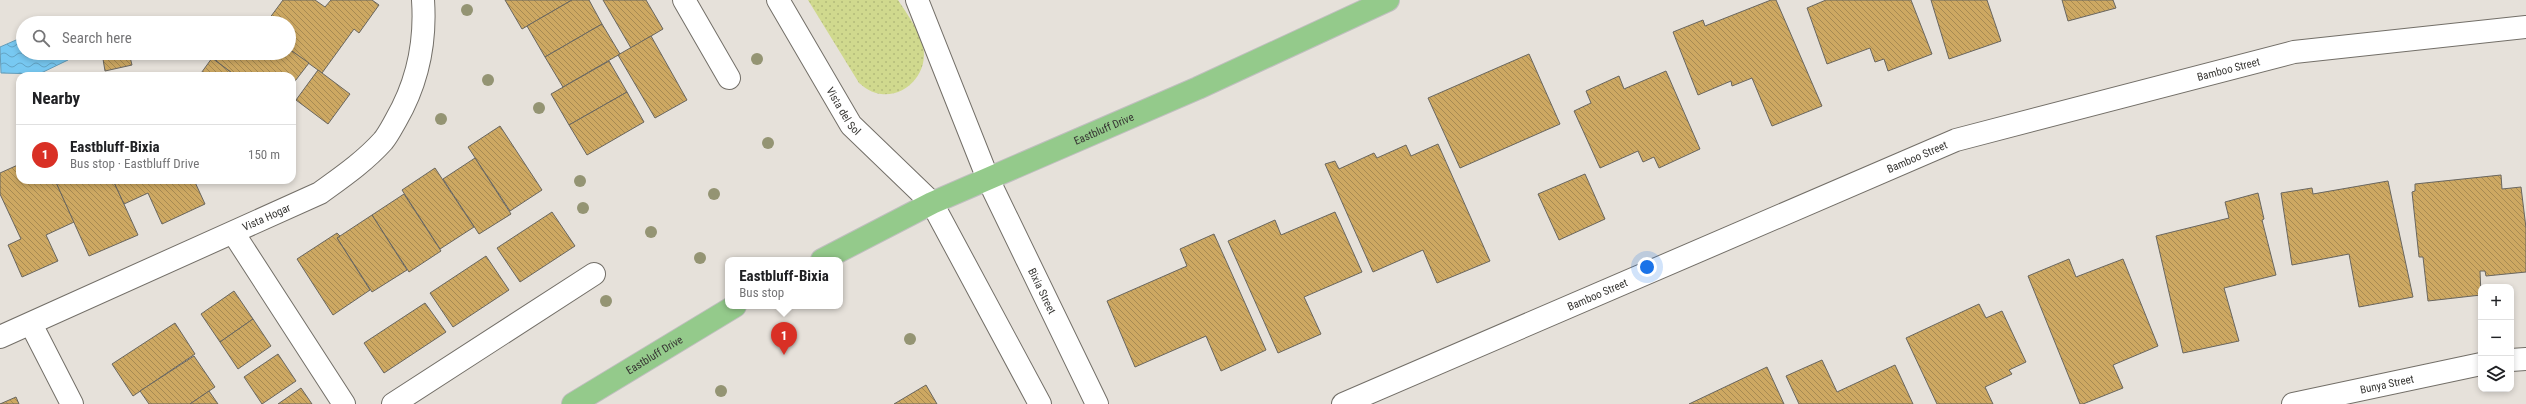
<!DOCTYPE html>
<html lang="en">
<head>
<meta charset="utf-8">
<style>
  body { margin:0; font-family:"Roboto Condensed",sans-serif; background:#f2f2f2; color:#202124 }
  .controls { position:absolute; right:12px; bottom:12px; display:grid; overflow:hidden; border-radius:8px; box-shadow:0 2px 6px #0003 }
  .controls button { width:36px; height:36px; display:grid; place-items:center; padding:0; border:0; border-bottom:1px solid #e0e0e0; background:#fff; color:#202124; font:20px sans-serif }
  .you { position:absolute; left:1647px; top:267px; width:14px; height:14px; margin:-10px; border:3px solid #fff; border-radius:50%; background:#1a73e8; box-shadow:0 0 0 6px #1a73e833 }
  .badge { display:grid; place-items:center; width:26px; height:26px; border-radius:50%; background:#d93025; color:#fff; font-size:13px; font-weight:700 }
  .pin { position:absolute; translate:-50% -33px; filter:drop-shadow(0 1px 2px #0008) }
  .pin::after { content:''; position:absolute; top:21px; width:14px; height:12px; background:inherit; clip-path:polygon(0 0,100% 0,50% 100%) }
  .popup { position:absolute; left:725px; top:257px; width:118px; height:52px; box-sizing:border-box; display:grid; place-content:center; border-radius:8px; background:#fff; filter:drop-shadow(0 1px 3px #0005); font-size:13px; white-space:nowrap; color:#757577 }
  .popup b { font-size:15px; color:#202124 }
  .popup::after { content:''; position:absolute; left:50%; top:100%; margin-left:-8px; border:8px solid transparent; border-top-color:#fff }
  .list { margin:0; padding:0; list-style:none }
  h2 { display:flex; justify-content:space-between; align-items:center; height:52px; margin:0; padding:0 16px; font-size:17px }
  h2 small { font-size:13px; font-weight:400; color:#757577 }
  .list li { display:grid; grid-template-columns:26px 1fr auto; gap:12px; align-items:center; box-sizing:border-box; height:60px; padding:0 16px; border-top:1px solid #e0e0e0 }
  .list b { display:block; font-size:15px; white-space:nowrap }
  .list p { margin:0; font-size:13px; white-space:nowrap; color:#757577 }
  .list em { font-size:13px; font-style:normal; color:#757577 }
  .icon { flex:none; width:22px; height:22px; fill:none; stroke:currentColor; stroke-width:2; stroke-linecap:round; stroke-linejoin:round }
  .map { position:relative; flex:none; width:2526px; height:404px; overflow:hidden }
  .search { position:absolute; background:#fff; box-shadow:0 2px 6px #0003; left:16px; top:16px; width:280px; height:44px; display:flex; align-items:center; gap:10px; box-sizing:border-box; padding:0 14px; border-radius:22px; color:#757577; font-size:15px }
  .panel { position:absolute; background:#fff; box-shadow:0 2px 6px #0003; left:16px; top:72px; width:280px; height:112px; border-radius:12px }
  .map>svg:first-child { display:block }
  .green { fill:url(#green-dots) }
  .water { fill:url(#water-waves); stroke:#659db9 }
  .building { fill:url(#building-back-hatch); stroke:#69665f }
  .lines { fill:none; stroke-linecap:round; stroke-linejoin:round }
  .minor-casing { stroke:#736f68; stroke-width:24 }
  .major-casing { stroke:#bfbfbe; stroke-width:24 }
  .minor { stroke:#fff; stroke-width:22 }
  .major { stroke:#94ca8b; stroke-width:22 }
  .tree { fill:#949473 }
  .labels { text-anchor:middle; stroke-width:3; stroke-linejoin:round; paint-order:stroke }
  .street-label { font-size:11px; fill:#383734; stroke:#e6e1da }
</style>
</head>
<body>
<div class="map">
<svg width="2526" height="404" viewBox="0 0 2526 404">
  <defs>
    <pattern id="green-dots" width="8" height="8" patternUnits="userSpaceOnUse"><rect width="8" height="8" fill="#d0d98e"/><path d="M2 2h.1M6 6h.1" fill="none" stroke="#b3bb7b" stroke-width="1.8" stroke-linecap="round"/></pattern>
    <pattern id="water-waves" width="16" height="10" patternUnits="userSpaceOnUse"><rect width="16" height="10" fill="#78c9f2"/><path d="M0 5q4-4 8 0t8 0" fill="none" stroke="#63a4c5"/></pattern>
    <pattern id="building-back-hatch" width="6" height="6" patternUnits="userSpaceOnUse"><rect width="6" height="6" fill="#cda862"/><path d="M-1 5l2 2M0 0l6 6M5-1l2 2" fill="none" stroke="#a78a52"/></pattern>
  </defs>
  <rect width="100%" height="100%" fill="#e6e1da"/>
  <!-- green -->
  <path class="green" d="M 808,0 L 898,0 C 907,14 919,30 923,46 C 929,72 907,97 881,94 C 872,93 865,88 859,83 Z"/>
  <!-- water -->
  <path class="water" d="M 23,37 L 23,53 L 66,53 L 68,60 L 39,74 L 1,73 L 0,47 Z"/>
  <!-- building -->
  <g class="building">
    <path d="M 283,0 L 315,0 L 325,7 L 331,0 L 372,0 L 379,5 L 359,33 L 354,29 L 322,73 L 289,49 L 289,23 L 266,23 Z"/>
    <path d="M 505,0 L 572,0 L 522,29 Z"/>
    <path d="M 572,0 L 589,0 L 602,24 L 545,57 L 527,26 Z"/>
    <path d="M 603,0 L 646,0 L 663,29 L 631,48 Z"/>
    <path d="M 1771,0 L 1776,0 L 1822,106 L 1772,126 L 1752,78 L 1732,86 L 1731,81 L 1698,95 L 1673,32 L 1703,20 L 1705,26 Z"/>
    <path d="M 1911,0 L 1932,54 L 1888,71 L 1884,59 L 1875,62 L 1870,48 L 1827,64 L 1807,8 L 1826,0 Z"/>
    <path d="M 1931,0 L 1987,0 L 2001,41 L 1949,59 Z"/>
    <path d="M 2062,0 L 2113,0 L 2116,8 L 2068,21 Z"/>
    <path d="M 247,18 L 253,23 L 243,23 Z"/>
    <path d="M 602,24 L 620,54 L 563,87 L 545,57 Z"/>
    <path d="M 651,36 L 687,100 L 655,118 L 618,55 Z"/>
    <path d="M 289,49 L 309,63 L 292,85 L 292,76 L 236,76 L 216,61 L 221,53 L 289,53 Z"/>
    <path d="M 102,53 L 129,53 L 132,65 L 105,71 Z"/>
    <path d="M 1529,54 L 1560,124 L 1460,168 L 1428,98 Z"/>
    <path d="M 212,58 L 236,76 L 199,76 Z"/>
    <path d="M 609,61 L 627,92 L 569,125 L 551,94 Z"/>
    <path d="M 318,70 L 350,94 L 328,124 L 296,100 Z"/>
    <path d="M 1666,71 L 1700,149 L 1659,168 L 1654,157 L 1643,162 L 1638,151 L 1600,168 L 1574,111 L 1591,103 L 1586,91 L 1619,76 L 1624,89 Z"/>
    <path d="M 627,92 L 644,122 L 587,155 L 569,125 Z"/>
    <path d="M 500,126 L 542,190 L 510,211 L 468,147 Z"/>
    <path d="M 1438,144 L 1490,261 L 1437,283 L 1423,250 L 1373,272 L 1325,164 L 1335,161 L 1339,169 L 1374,153 L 1377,158 L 1406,145 L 1411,156 Z"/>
    <path d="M 475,158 L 511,214 L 479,234 L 443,179 Z"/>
    <path d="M 20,164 L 20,180 L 55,180 L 74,222 L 46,235 L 58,261 L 22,277 L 8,245 L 21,239 L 0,194 L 0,173 Z"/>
    <path d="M 435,168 L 474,227 L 440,249 L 402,190 Z"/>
    <path d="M 1585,174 L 1605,219 L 1559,240 L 1538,194 Z"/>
    <path d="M 2501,175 L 2502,189 L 2521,187 L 2526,228 L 2526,272 L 2486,276 L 2485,271 L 2480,271 L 2481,295 L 2428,301 L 2423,257 L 2419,257 L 2412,192 L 2415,191 L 2415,184 Z"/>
    <path d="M 55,180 L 113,180 L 138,235 L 89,256 Z"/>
    <path d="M 113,180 L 194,180 L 205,204 L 162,224 L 148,193 L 124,204 Z"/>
    <path d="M 2388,181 L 2413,297 L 2359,307 L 2349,254 L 2292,265 L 2281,193 L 2312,188 L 2313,194 Z"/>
    <path d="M 2258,193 L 2264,219 L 2262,220 L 2276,275 L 2224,288 L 2239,341 L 2183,353 L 2156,236 L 2229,218 L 2225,202 Z"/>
    <path d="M 404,194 L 441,251 L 409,272 L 372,215 Z"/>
    <path d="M 552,212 L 575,246 L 520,282 L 497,248 Z"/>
    <path d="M 1335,212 L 1362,272 L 1304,297 L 1321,334 L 1278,353 L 1228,241 L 1275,220 L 1281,235 Z"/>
    <path d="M 372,215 L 407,270 L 372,292 L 337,238 Z"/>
    <path d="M 337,233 L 340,236 L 337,238 L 370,290 L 333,315 L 297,259 Z"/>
    <path d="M 1214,234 L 1266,350 L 1221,371 L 1206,336 L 1135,367 L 1107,301 L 1187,266 L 1180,249 Z"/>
    <path d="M 486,256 L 509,290 L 453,327 L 430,293 Z"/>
    <path d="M 2069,259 L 2076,277 L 2123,259 L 2158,346 L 2113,365 L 2123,388 L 2083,404 L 2080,404 L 2028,276 Z"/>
    <path d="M 234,291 L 253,319 L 220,342 L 201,314 Z"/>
    <path d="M 425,303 L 446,332 L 384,373 L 364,343 Z"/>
    <path d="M 1979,304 L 1986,318 L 2002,311 L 2026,362 L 2009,370 L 2012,374 L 1985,387 L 1993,404 L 1937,404 L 1906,338 Z"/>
    <path d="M 253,319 L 271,346 L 238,369 L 220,342 Z"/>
    <path d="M 175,323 L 195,354 L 133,396 L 112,364 Z"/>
    <path d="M 278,354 L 296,381 L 262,404 L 244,377 Z"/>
    <path d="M 194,356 L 215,387 L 190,404 L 149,404 L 140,391 Z"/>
    <path d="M 1822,360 L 1837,392 L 1895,365 L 1913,404 L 1799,404 L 1786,376 Z"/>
    <path d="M 1767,367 L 1784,404 L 1689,404 Z"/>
    <path d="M 926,385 L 937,404 L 894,404 Z"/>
    <path d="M 301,388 L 312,404 L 278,404 Z"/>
    <path d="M 209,391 L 218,404 L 190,404 Z"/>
    <path d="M 16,397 L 19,404 L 0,404 Z"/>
  </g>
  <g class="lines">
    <!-- minor casing -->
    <g class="minor-casing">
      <g id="minor">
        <path d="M 684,0 L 729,78"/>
        <path id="s1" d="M 778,0 L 851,125 L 932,203 L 1040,404"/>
        <path id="s2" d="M 917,0 L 988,179 L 1097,404"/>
        <path d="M 234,234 L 344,404"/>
        <path d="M 31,324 L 72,404"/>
        <path id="s3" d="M 0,337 L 320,193 C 342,177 364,162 383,141 C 388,135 392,127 396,120 C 418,82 426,43 423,0"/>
        <path d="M 2511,360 L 2526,359"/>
        <path d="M 393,404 L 594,274"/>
        <path id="s4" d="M 1343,404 L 1956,140 L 2294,52 L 2526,27"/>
        <path id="s5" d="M 2293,404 L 2481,364"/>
      </g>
    </g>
    <!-- major casing -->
    <g class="major-casing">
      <g id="major">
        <path id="s6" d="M 822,260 L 932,203 L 1198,88 L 1388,0"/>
        <path id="s7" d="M 573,404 L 735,306"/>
      </g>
    </g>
    <!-- minor -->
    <use href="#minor" class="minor"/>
    <!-- major -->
    <use href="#major" class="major"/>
  </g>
  <!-- trees -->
  <g class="tree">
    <circle cx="467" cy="10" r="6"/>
    <circle cx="757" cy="59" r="6"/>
    <circle cx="488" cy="80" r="6"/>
    <circle cx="539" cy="108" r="6"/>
    <circle cx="441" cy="119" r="6"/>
    <circle cx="768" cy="143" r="6"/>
    <circle cx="580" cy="181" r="6"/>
    <circle cx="714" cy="194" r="6"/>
    <circle cx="583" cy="208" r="6"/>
    <circle cx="651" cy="232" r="6"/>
    <circle cx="700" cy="258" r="6"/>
    <circle cx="606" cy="301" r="6"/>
    <circle cx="910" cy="339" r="6"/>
    <circle cx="721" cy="391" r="6"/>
  </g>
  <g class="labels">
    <!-- street labels -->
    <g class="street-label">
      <text dy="4" stroke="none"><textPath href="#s4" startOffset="949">Bamboo Street</textPath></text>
      <text dy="4" stroke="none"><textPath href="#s1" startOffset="129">Vista del Sol</textPath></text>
      <text dy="4" stroke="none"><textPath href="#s6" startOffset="311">Eastbluff Drive</textPath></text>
      <text dy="4" stroke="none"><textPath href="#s4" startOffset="625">Bamboo Street</textPath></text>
      <text dy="4" stroke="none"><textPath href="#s3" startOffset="292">Vista Hogar</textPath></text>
      <text dy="4" stroke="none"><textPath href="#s2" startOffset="317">Bixia Street</textPath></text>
      <text dy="4" stroke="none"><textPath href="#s4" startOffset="277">Bamboo Street</textPath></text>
      <text dy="4" stroke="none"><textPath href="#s7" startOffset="95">Eastbluff Drive</textPath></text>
      <text dy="4" stroke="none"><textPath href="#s5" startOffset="96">Bunya Street</textPath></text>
    </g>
  </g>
</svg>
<div class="controls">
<button>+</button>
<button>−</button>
<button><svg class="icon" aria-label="layers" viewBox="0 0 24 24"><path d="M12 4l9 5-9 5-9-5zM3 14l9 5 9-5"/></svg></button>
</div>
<div class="you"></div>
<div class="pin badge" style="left:784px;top:355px">1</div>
<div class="popup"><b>Eastbluff-Bixia</b>Bus stop</div>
<div class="search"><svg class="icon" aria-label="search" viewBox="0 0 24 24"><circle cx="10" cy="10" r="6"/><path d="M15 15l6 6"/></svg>Search here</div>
<section class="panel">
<h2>Nearby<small></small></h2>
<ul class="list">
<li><span class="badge">1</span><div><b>Eastbluff-Bixia</b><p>Bus stop · Eastbluff Drive</p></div><em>150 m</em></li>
</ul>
</section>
</div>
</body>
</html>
